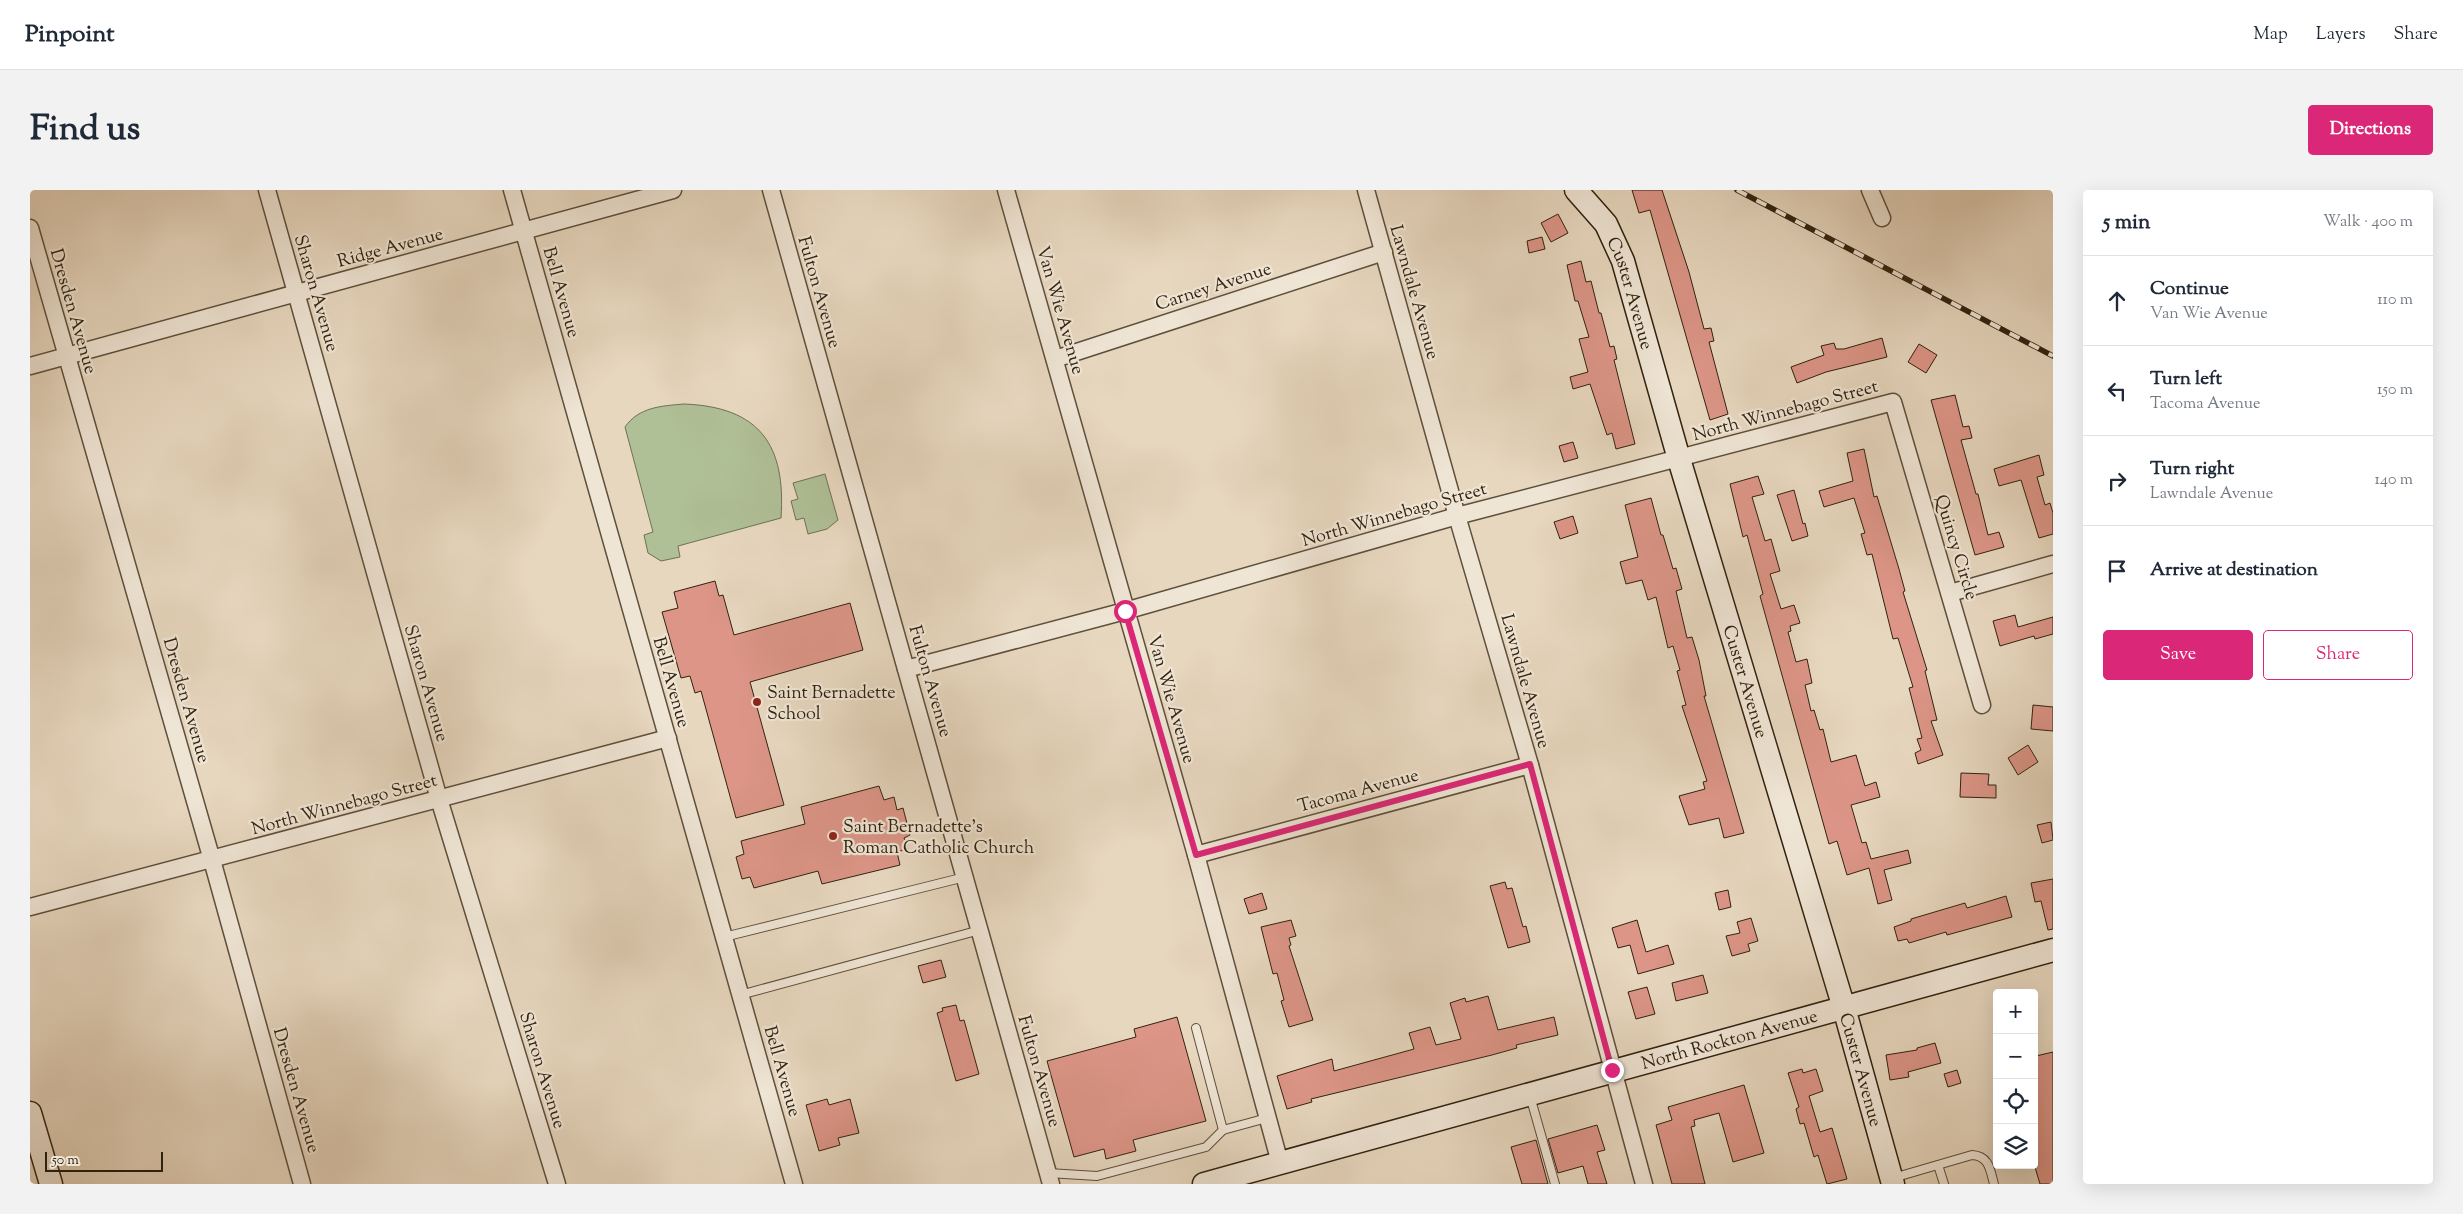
<!DOCTYPE html>
<html lang="en">
<head>
<meta charset="utf-8">
<style>
  body { margin:0; font-family:"Sorts Mill Goudy",serif; background:#f2f2f3; color:#1f2937 }
  .controls { position:absolute; right:15px; bottom:15px; display:grid; overflow:hidden; border-radius:5px; box-shadow:0 5px 20px #0002 }
  .controls button { width:45px; height:45px; display:grid; place-items:center; padding:0; border:0; border-bottom:1px solid #e0e1e3; background:#fff; color:#1f2937; font:25px sans-serif }
  .scale { position:absolute; left:15px; bottom:12px; width:118px; box-sizing:border-box; padding-left:5px; border:2px solid #31220f; border-top:0; font-size:14px; line-height:18px; white-space:nowrap; color:#31220f; -webkit-text-stroke:4px #efe5d5; paint-order:stroke }
  .stop { position:absolute; width:15px; height:15px; margin:-11px; border:4px solid #db2777; border-radius:50%; background:#fff }
  .stop.end { background:#db2777; border-color:#fff; box-shadow:0 1px 5px #0008 }
  .list { margin:0; padding:0; list-style:none }
  h2 { display:flex; justify-content:space-between; align-items:center; height:65px; margin:0; padding:0 20px; font-size:21px }
  h2 small { font-size:16px; font-weight:400; color:#747a83 }
  .list li { display:grid; grid-template-columns:32px 1fr auto; gap:15px; align-items:center; box-sizing:border-box; height:90px; padding:0 20px; border-top:1px solid #e0e1e3 }
  .list b { display:block; font-size:19px; white-space:nowrap }
  .list p { margin:0; font-size:16px; white-space:nowrap; color:#747a83 }
  .list em { font-size:16px; font-style:normal; color:#747a83 }
  .actions { display:flex; gap:10px; padding:15px 20px }
  .actions a { flex:1; padding:11px 0; border:1px solid #db2777; border-radius:5px; text-align:center; font-size:18px; color:#db2777 }
  .actions .main { background:#db2777; color:#fff }
  .icon { flex:none; width:28px; height:28px; fill:none; stroke:currentColor; stroke-width:2; stroke-linecap:round; stroke-linejoin:round }
  .map { position:relative; flex:none; width:2023px; height:994px; overflow:hidden; border-radius:5px }
  header { display:flex; align-items:center; gap:30px; box-sizing:border-box; height:70px; padding:0 25px; background:#fff; border-bottom:1px solid #e0e1e3 }
  header strong { font-size:24px }
  nav { display:flex; gap:28px; margin-inline-start:auto; font-size:18px }
  .intro { display:flex; align-items:center; justify-content:space-between; box-sizing:border-box; height:120px; padding:0 30px }
  h1 { margin:0; font-size:35px }
  .button { padding:12px 22px; border-radius:5px; background:#db2777; color:#fff; font-size:18px; font-weight:700 }
  main { display:flex; gap:30px; padding:0 30px }
  aside { flex:1; background:#fff; border-radius:5px; box-shadow:0 5px 20px #0002 }
  .map>svg:first-child { display:block }
  .green { fill:#afbf96; stroke:#707052 }
  .building { fill:#dc9587; stroke:#31220f }
  .lines { fill:none; stroke-linecap:round; stroke-linejoin:round }
  .lane-casing { stroke:#5e4f3b; stroke-width:10 }
  .street-casing { stroke:#5e4f3b; stroke-width:19 }
  .secondary-casing { stroke:#31220f; stroke-width:25 }
  .lane { stroke:#efe5d5; stroke-width:8 }
  .street { stroke:#efe5d5; stroke-width:16 }
  .secondary { stroke:#efe5d5; stroke-width:22 }
  .rail-casing { stroke:#31220f; stroke-width:5.5 }
  .rail { stroke:#efe5d5; stroke-width:4; stroke-dasharray:11; stroke-linecap:butt }
  .route { stroke:#db2777; stroke-width:6 }
  .poi-dot { fill:#8f2418; stroke:#efe5d5; stroke-width:2 }
  .labels { text-anchor:middle; stroke-width:4.5; stroke-linejoin:round; paint-order:stroke }
  .street-label { font-size:18px; fill:#31220f; stroke:#efe5d5 }
  .poi-label { font-size:18px; fill:#31220f; stroke:#efe5d5; text-anchor:start }
</style>
</head>
<body>
<header>
<strong>Pinpoint</strong>
<nav><a>Map</a><a>Layers</a><a>Share</a></nav>
</header>
<div class="intro"><h1>Find us</h1><a class="button">Directions</a></div>
<main>
<div class="map">
<svg width="2023" height="994" viewBox="0 0 2023 994">
  <rect width="100%" height="100%" fill="#e7d7bf"/>
  <filter id="stains"><feTurbulence type="fractalNoise" baseFrequency=".004" numOctaves="4"/><feColorMatrix values="0 0 0 0 .2 0 0 0 0 .09 0 0 0 0 .02 0 0 0 .5 -.17"/></filter>
  <radialGradient id="worn" r=".72"><stop offset=".6" stop-color="#630" stop-opacity="0"/><stop offset="1" stop-color="#630" stop-opacity=".3"/></radialGradient>
  <!-- green -->
  <g class="green">
    <path d="M 654,214 C 730,217 756,255 751,328 L 648,356 L 650,367 L 631,371 L 618,363 L 614,345 L 623,342 L 595,237 C 609,217 631,216 654,214 Z"/>
    <path d="M 795,284 L 808,330 L 797,339 L 778,344 L 774,328 L 766,330 L 761,311 L 768,309 L 763,293 Z"/>
  </g>
  <!-- building -->
  <g class="building">
    <path d="M 1602,0 L 1632,0 L 1659,82 L 1674,139 L 1681,138 L 1684,151 L 1679,152 L 1698,224 L 1680,230 L 1620,20 L 1609,23 Z"/>
    <path d="M 1528,24 L 1538,43 L 1521,52 L 1511,33 Z"/>
    <path d="M 1512,47 L 1515,59 L 1499,63 L 1497,51 Z"/>
    <path d="M 1551,71 L 1556,92 L 1561,91 L 1569,123 L 1571,123 L 1580,157 L 1584,156 L 1587,169 L 1584,170 L 1605,254 L 1586,259 L 1582,243 L 1577,245 L 1560,194 L 1543,199 L 1540,187 L 1558,182 L 1549,149 L 1559,147 L 1548,111 L 1545,111 L 1537,75 Z"/>
    <path d="M 1852,148 L 1857,167 L 1796,182 L 1767,193 L 1761,177 L 1794,165 L 1791,156 L 1804,153 L 1806,159 L 1814,159 Z"/>
    <path d="M 1889,154 L 1907,165 L 1896,183 L 1878,172 Z"/>
    <path d="M 1925,205 L 1933,237 L 1939,236 L 1942,248 L 1931,250 L 1946,304 L 1948,304 L 1958,345 L 1969,342 L 1974,357 L 1945,365 L 1901,210 Z"/>
    <path d="M 1543,252 L 1548,268 L 1534,272 L 1529,256 Z"/>
    <path d="M 1834,259 L 1844,307 L 1847,306 L 1869,379 L 1875,401 L 1873,402 L 1897,480 L 1895,481 L 1907,530 L 1901,531 L 1913,565 L 1888,574 L 1885,563 L 1891,560 L 1887,549 L 1892,548 L 1879,498 L 1883,497 L 1868,448 L 1863,449 L 1842,364 L 1837,365 L 1831,344 L 1835,343 L 1824,308 L 1794,317 L 1789,301 L 1823,291 L 1817,263 Z"/>
    <path d="M 2009,265 L 2014,285 L 2007,287 L 2015,315 L 2020,313 L 2023,323 L 2023,344 L 2009,348 L 1991,290 L 1969,296 L 1964,279 Z"/>
    <path d="M 1728,286 L 1734,304 L 1722,307 L 1735,351 L 1741,349 L 1750,381 L 1740,384 L 1751,419 L 1764,415 L 1770,433 L 1760,436 L 1761,441 L 1758,442 L 1766,472 L 1777,469 L 1782,493 L 1775,495 L 1781,521 L 1784,520 L 1790,540 L 1793,539 L 1801,572 L 1826,565 L 1835,596 L 1846,592 L 1850,607 L 1821,615 L 1832,653 L 1836,652 L 1841,669 L 1878,660 L 1881,673 L 1854,680 L 1862,710 L 1848,714 L 1839,678 L 1817,685 L 1807,651 L 1799,654 L 1730,406 L 1733,404 L 1717,345 L 1713,347 L 1700,294 Z"/>
    <path d="M 1764,300 L 1773,334 L 1775,333 L 1778,346 L 1762,351 L 1747,305 Z"/>
    <path d="M 1621,308 L 1631,345 L 1633,345 L 1643,379 L 1646,378 L 1652,399 L 1646,401 L 1657,448 L 1662,447 L 1669,470 L 1676,506 L 1674,506 L 1714,643 L 1694,648 L 1689,628 L 1659,635 L 1649,606 L 1675,599 L 1673,592 L 1677,591 L 1652,516 L 1656,515 L 1647,481 L 1650,480 L 1643,456 L 1638,458 L 1626,407 L 1618,410 L 1612,390 L 1596,394 L 1590,372 L 1608,367 L 1595,315 Z"/>
    <path d="M 1543,326 L 1548,343 L 1530,349 L 1524,332 Z"/>
    <path d="M 685,391 L 689,406 L 693,405 L 704,445 L 820,413 L 833,460 L 720,492 L 754,615 L 706,628 L 671,501 L 665,503 L 660,486 L 651,488 L 632,422 L 648,418 L 644,402 Z"/>
    <path d="M 1985,425 L 1988,437 L 2023,427 L 2023,444 L 2005,449 L 2004,446 L 1970,456 L 1963,431 Z"/>
    <path d="M 2003,515 L 2023,517 L 2023,541 L 2001,539 Z"/>
    <path d="M 1998,555 L 2008,572 L 1988,585 L 1978,568 Z"/>
    <path d="M 1931,583 L 1959,584 L 1958,595 L 1966,595 L 1966,608 L 1930,607 Z"/>
    <path d="M 849,596 L 854,610 L 864,607 L 867,620 L 873,618 L 880,645 L 874,648 L 878,659 L 867,662 L 870,675 L 792,694 L 788,681 L 724,698 L 720,687 L 712,689 L 706,667 L 714,664 L 711,651 L 775,634 L 771,617 Z"/>
    <path d="M 2021,632 L 2023,650 L 2012,653 L 2007,635 Z"/>
    <path d="M 2023,689 L 2023,739 L 2018,740 L 2011,711 L 2005,712 L 2001,693 Z"/>
    <path d="M 1475,692 L 1477,699 L 1482,698 L 1493,737 L 1496,736 L 1500,752 L 1478,758 L 1460,696 Z"/>
    <path d="M 1698,700 L 1701,717 L 1689,720 L 1685,703 Z"/>
    <path d="M 1232,703 L 1237,719 L 1219,724 L 1214,709 Z"/>
    <path d="M 1976,706 L 1982,727 L 1917,745 L 1916,742 L 1879,753 L 1877,749 L 1868,751 L 1864,737 L 1881,731 L 1881,729 L 1935,713 L 1937,718 Z"/>
    <path d="M 1721,728 L 1728,751 L 1718,754 L 1720,761 L 1702,766 L 1696,746 L 1710,743 L 1707,732 Z"/>
    <path d="M 1261,730 L 1266,746 L 1259,748 L 1261,755 L 1259,756 L 1283,830 L 1259,837 L 1251,811 L 1254,810 L 1247,783 L 1243,784 L 1231,737 Z"/>
    <path d="M 1607,730 L 1616,762 L 1638,755 L 1644,774 L 1608,784 L 1600,755 L 1588,758 L 1582,738 Z"/>
    <path d="M 911,770 L 916,787 L 893,793 L 888,776 Z"/>
    <path d="M 1673,785 L 1678,803 L 1646,811 L 1642,793 Z"/>
    <path d="M 1617,797 L 1625,824 L 1606,829 L 1598,802 Z"/>
    <path d="M 1458,806 L 1468,840 L 1524,827 L 1528,845 L 1486,855 L 1487,858 L 1462,865 L 1281,909 L 1282,912 L 1257,919 L 1247,886 L 1302,869 L 1304,881 L 1384,859 L 1379,843 L 1400,837 L 1406,855 L 1431,849 L 1420,813 L 1435,808 L 1436,812 Z"/>
    <path d="M 926,815 L 930,831 L 934,830 L 949,884 L 926,891 L 907,823 L 913,821 L 912,818 Z"/>
    <path d="M 1147,827 L 1176,931 L 1103,950 L 1106,961 L 1076,969 L 1074,959 L 1044,967 L 1017,871 L 1106,847 L 1104,839 Z"/>
    <path d="M 1905,853 L 1911,873 L 1878,882 L 1879,887 L 1860,890 L 1856,865 L 1887,860 L 1887,858 Z"/>
    <path d="M 2023,862 L 2023,994 L 2010,994 L 2004,974 L 2004,870 L 2007,870 L 2006,866 Z"/>
    <path d="M 1772,879 L 1773,883 L 1786,879 L 1793,901 L 1779,906 L 1790,942 L 1802,938 L 1817,989 L 1797,994 L 1788,965 L 1784,967 L 1774,933 L 1770,934 L 1766,919 L 1769,917 L 1758,883 Z"/>
    <path d="M 1927,880 L 1931,893 L 1918,897 L 1914,884 Z"/>
    <path d="M 1714,895 L 1734,963 L 1703,972 L 1689,923 L 1664,930 L 1665,936 L 1661,937 L 1675,994 L 1642,994 L 1626,935 L 1642,930 L 1638,917 Z"/>
    <path d="M 797,909 L 799,915 L 820,909 L 829,943 L 808,948 L 810,955 L 789,961 L 776,915 Z"/>
    <path d="M 1567,935 L 1575,960 L 1567,962 L 1577,994 L 1558,994 L 1553,976 L 1528,983 L 1518,949 Z"/>
    <path d="M 1506,950 L 1518,994 L 1492,994 L 1481,957 Z"/>
  </g>
  <g class="lines">
    <!-- lane casing -->
    <g class="lane-casing">
      <g id="lane">
        <path d="M 694,747 L 935,687"/>
        <path d="M 710,805 L 950,740"/>
        <path d="M 1166,838 L 1193,940"/>
        <path d="M 1500,906 L 1525,994"/>
        <path d="M 1908,975 L 1914,994"/>
        <path d="M 1018,983 L 1067,986 L 1176,957 L 1193,940 L 1237,928"/>
        <path d="M 1863,988 L 1942,965 C 1959,966 1960,979 1964,994"/>
      </g>
    </g>
    <!-- street casing -->
    <g class="street-casing">
      <g id="street">
        <path d="M 237,0 L 409,609 L 527,994"/>
        <path d="M 482,0 L 764,994"/>
        <path d="M 741,0 L 1021,994"/>
        <path d="M 976,0 L 1166,665 L 1250,973"/>
        <path d="M 1336,0 L 1427,326 L 1500,575 L 1614,994"/>
        <path d="M 1840,0 L 1852,28"/>
        <path d="M 0,38 L 182,670 L 272,994"/>
        <path d="M 1025,169 L 1354,62"/>
        <path d="M 0,176 L 643,0"/>
        <path d="M 1920,403 L 2023,374"/>
        <path d="M 876,479 L 1095,421 L 1427,326 L 1863,212 L 1952,515"/>
        <path d="M 1166,665 L 1500,575"/>
        <path d="M 0,717 L 638,548"/>
      </g>
    </g>
    <!-- secondary casing -->
    <g class="secondary-casing">
      <g id="secondary">
        <path id="s1" d="M 1546,0 L 1576,34 L 1593,71 L 1649,269 L 1814,818 L 1863,994"/>
        <path d="M 0,923 L 21,994"/>
        <path id="s2" d="M 1174,994 L 2023,760"/>
      </g>
    </g>
    <!-- lane -->
    <use href="#lane" class="lane"/>
    <!-- street -->
    <use href="#street" class="street"/>
    <!-- secondary -->
    <use href="#secondary" class="secondary"/>
    <!-- rail casing -->
    <g class="rail-casing">
      <path id="rail" d="M 1707,0 L 2023,166"/>
    </g>
    <!-- rail -->
    <use href="#rail" class="rail"/>
  </g>
  <g class="lines">
    <!-- route -->
    <path class="route" d="M 1095,421 L 1166,665 L 1500,574 L 1582,880"/>
  </g>
  <!-- markers -->
  <g class="poi-dot">
    <circle cx="727" cy="512" r="5"/>
    <circle cx="803" cy="646" r="5"/>
  </g>
  <g class="labels">
    <!-- street labels -->
    <g class="street-label">
      <text transform="translate(360 57) rotate(-15)" y="6">Ridge Avenue</text>
      <text transform="translate(1183 96) rotate(-18)" y="6">Carney Avenue</text>
      <text transform="translate(532 102) rotate(74)" y="6">Bell Avenue</text>
      <text transform="translate(790 102) rotate(74)" y="6">Fulton Avenue</text>
      <text transform="translate(1385 102) rotate(74)" y="6">Lawndale Avenue</text>
      <text transform="translate(287 103) rotate(74)" y="6">Sharon Avenue</text>
      <text dy="6" stroke="none"><textPath href="#s1" startOffset="119">Custer Avenue</textPath></text>
      <text transform="translate(1031 120) rotate(74)" y="6">Van Wie Avenue</text>
      <text transform="translate(44 121) rotate(74)" y="6">Dresden Avenue</text>
      <text transform="translate(1755 220) rotate(-15)" y="6">North Winnebago Street</text>
      <text transform="translate(1364 324) rotate(-16)" y="6">North Winnebago Street</text>
      <text transform="translate(1927 357) rotate(73)" y="6">Quincy Circle</text>
      <text transform="translate(901 491) rotate(74)" y="6">Fulton Avenue</text>
      <text transform="translate(1496 491) rotate(74)" y="6">Lawndale Avenue</text>
      <text dy="6" stroke="none"><textPath href="#s1" startOffset="524">Custer Avenue</textPath></text>
      <text transform="translate(642 492) rotate(74)" y="6">Bell Avenue</text>
      <text transform="translate(397 493) rotate(74)" y="6">Sharon Avenue</text>
      <text transform="translate(1142 509) rotate(74)" y="6">Van Wie Avenue</text>
      <text transform="translate(157 510) rotate(74)" y="6">Dresden Avenue</text>
      <text transform="translate(1328 600) rotate(-15)" y="6">Tacoma Avenue</text>
      <text transform="translate(314 614) rotate(-15)" y="6">North Winnebago Street</text>
      <text dy="6" stroke="none"><textPath href="#s2" startOffset="545">North Rockton Avenue</textPath></text>
      <text transform="translate(513 880) rotate(73)" y="6">Sharon Avenue</text>
      <text dy="6" stroke="none"><textPath href="#s1" startOffset="929">Custer Avenue</textPath></text>
      <text transform="translate(753 881) rotate(74)" y="6">Bell Avenue</text>
      <text transform="translate(1010 881) rotate(74)" y="6">Fulton Avenue</text>
      <text transform="translate(267 900) rotate(74)" y="6">Dresden Avenue</text>
    </g>
    <!-- poi labels -->
    <g class="poi-label">
      <text x="737" y="508">Saint Bernadette<tspan x="737" dy="21">School</tspan></text>
      <text x="813" y="642">Saint Bernadette's<tspan x="813" dy="21">Roman Catholic Church</tspan></text>
    </g>
  </g>
  <rect width="100%" height="100%" filter="url(#stains)"/>
  <rect width="100%" height="100%" fill="url(#worn)"/>
</svg>
<div class="controls">
<button>+</button>
<button>−</button>
<button><svg class="icon" aria-label="locate" viewBox="0 0 24 24"><circle cx="12" cy="12" r="6"/><path d="M12 2v4M12 18v4M2 12h4M18 12h4"/></svg></button>
<button><svg class="icon" aria-label="layers" viewBox="0 0 24 24"><path d="M12 4l9 5-9 5-9-5zM3 14l9 5 9-5"/></svg></button>
</div>
<div class="scale">50 m</div>
<div class="stop" style="left:1095px;top:421px"></div>
<div class="stop end" style="left:1582px;top:880px"></div>
</div>
<aside>
<h2>5 min<small>Walk · 400 m</small></h2>
<ul class="list">
<li><svg class="icon" aria-label="ahead" viewBox="0 0 24 24"><path d="M12 20V5M6 11l6-6 6 6"/></svg><div><b>Continue</b><p>Van Wie Avenue</p></div><em>110 m</em></li>
<li><svg class="icon" aria-label="left" viewBox="0 0 24 24"><path d="M17 20v-9H6M10 6l-5 5 5 5"/></svg><div><b>Turn left</b><p>Tacoma Avenue</p></div><em>150 m</em></li>
<li><svg class="icon" aria-label="right" viewBox="0 0 24 24"><path d="M7 20v-9h11M14 6l5 5-5 5"/></svg><div><b>Turn right</b><p>Lawndale Avenue</p></div><em>140 m</em></li>
<li><svg class="icon" aria-label="arrive" viewBox="0 0 24 24"><path d="M6 21V4h12l-3 4 3 4H6"/></svg><div><b>Arrive at destination</b></div></li>
</ul>
<div class="actions"><a class="main">Save</a><a>Share</a></div>
</aside>
</main>
</body>
</html>
